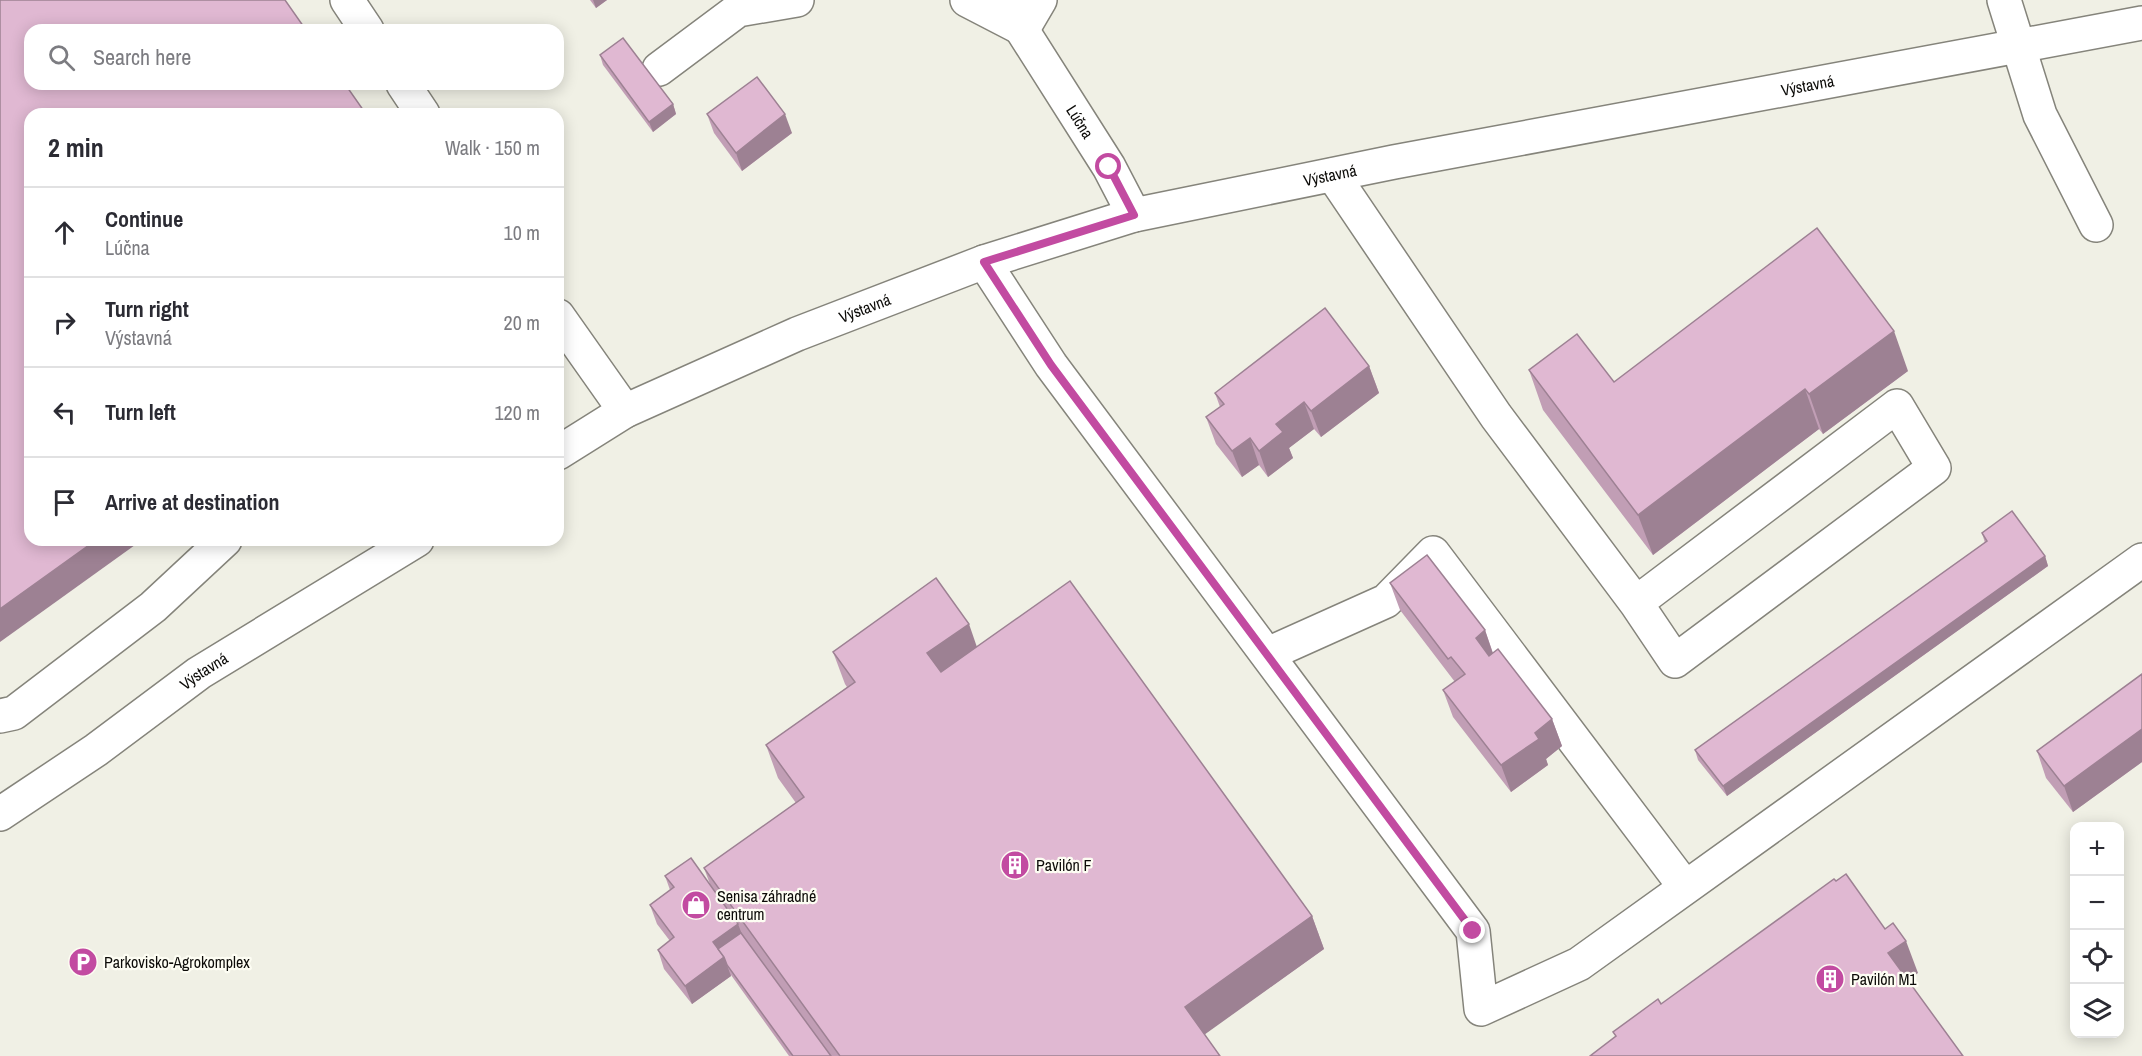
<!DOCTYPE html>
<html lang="en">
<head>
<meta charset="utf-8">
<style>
  body { margin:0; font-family:"Archivo Narrow",sans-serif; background:#f2f2f3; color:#2b2b33 }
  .controls { position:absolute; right:18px; bottom:18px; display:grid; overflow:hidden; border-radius:12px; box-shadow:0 3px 15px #0003 }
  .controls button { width:54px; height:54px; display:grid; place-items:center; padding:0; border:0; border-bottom:2px solid #e1e1e2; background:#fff; color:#2b2b33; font:30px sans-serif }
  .stop { position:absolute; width:18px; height:18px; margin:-14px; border:4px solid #c24ba1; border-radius:50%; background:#fff }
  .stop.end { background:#c24ba1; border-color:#fff; box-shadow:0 2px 6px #0008 }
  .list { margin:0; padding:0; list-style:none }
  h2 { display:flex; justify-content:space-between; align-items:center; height:78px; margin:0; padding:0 24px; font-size:26px }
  h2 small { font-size:20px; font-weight:400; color:#7c7c81 }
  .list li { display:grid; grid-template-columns:39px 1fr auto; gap:18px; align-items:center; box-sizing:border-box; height:90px; padding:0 24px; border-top:2px solid #e1e1e2 }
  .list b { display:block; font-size:22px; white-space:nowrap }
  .list p { margin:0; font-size:20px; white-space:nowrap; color:#7c7c81 }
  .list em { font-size:20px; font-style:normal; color:#7c7c81 }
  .icon { flex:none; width:33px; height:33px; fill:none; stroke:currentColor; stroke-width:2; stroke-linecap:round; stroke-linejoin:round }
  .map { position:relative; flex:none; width:2142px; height:1056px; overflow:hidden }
  .search { position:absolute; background:#fff; box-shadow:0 3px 15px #0003; left:24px; top:24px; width:540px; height:66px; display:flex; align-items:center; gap:15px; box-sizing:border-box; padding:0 21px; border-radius:18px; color:#7c7c81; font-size:22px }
  .panel { position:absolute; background:#fff; box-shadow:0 3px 15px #0003; left:24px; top:108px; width:540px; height:438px; border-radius:18px }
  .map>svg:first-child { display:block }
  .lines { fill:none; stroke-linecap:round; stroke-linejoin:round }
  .minor-casing { stroke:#85847b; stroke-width:36 }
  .minor { stroke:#fff; stroke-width:33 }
  .wall { fill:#c19eb5 }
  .shaded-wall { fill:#9d8193 }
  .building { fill:#e0b8d2; stroke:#9d8193; stroke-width:1.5 }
  .route { stroke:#c24ba1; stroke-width:8 }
  .labels { text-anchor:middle; stroke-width:4.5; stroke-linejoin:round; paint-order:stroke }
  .street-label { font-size:16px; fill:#0c0b08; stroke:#fdfdf3 }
  .poi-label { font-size:16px; fill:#0c0b08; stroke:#fdfdf3; text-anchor:start }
</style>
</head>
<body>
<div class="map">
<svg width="2142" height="1056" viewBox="0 0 2142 1056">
  <rect width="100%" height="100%" fill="#f0f0e5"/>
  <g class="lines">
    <!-- minor casing -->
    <g class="minor-casing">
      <g id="minor">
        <path d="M 347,0 L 367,30"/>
        <path d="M 967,0 L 1023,29 L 1040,0"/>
        <path id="s1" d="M 1003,0 L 1109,167 L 1134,215"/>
        <path d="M 2004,0 L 2040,115 L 2096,225"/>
        <path d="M 659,69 L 738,10 L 797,0"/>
        <path d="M 403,84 L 423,114"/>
        <path d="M 1333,175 L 1496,416 L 1636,603 L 1675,661 L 1934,468 L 1897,406 L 1636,603"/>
        <path d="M 984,262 L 1051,365 L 1473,931 L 1481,1009 L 1579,964 L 2142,560"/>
        <path d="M 558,316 L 625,411"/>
        <path id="s2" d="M 558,453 L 625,411 L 797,334 L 984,262 L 1134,215 L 1394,162 L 2142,23"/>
        <path d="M 1268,654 L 1386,601 L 1433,553 L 1685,887"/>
        <path d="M 0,716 L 14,713 L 153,607 L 225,540"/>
        <path id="s3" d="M 0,814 L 96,750 L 199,673 L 417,540"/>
      </g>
    </g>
    <!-- minor -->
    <use href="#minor" class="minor"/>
  </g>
  <!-- wall -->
  <g class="wall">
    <path d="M 590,0 L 607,0 L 596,8 Z"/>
    <path d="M 600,55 L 673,104 L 676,114 L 653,132 L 603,65 Z"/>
    <path d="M 707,114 L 792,133 L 742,171 L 714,133 Z"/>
    <path d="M 1369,366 L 1379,393 L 1321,437 L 1314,429 L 1289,448 L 1293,458 L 1268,477 L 1259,465 L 1242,477 L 1216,444 L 1206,417 L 1220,407 L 1215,393 Z"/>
    <path d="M 1529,370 L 1614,382 L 1908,371 L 1823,434 L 1819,429 L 1653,555 L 1543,410 Z"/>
    <path d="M 1982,533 L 2045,556 L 2048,566 L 1727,796 L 1698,760 L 1695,750 L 1985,543 Z"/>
    <path d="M 1390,583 L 1485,630 L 1493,653 L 1552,719 L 1562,746 L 1546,759 L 1548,765 L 1511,792 L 1453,717 L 1443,690 L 1455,682 L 1400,610 Z"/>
    <path d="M 977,647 L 1312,916 L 1324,949 L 1204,1034 L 1220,1056 L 789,1056 L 731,975 L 731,976 L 692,1004 L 664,969 L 658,950 L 670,941 L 657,924 L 650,905 L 670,890 L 665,876 L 711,887 L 704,868 L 796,803 L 778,778 L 766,745 L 847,687 L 845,684 L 833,652 Z"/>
    <path d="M 2142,674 L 2142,762 L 2073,812 L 2046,778 L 2037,751 Z"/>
  </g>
  <!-- shaded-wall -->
  <g class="shaded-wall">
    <path d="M 593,0 L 607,0 L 596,8 Z"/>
    <path d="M 673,104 L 676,114 L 653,132 L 649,122 Z"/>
    <path d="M 785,114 L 792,133 L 742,171 L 736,153 Z"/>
    <path d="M 1894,331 L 1908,371 L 1823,434 L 1809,394 Z"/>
    <path d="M 1369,366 L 1379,393 L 1321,437 L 1311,411 Z"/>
    <path d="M 1805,389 L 1819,429 L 1653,555 L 1638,515 Z"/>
    <path d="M 1304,402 L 1314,429 L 1289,448 L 1293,458 L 1268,477 L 1259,451 L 1276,424 Z"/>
    <path d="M 1250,438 L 1259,465 L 1242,477 L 1232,451 Z"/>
    <path d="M 96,540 L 142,540 L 0,642 L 0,609 Z"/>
    <path d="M 2045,556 L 2048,566 L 1727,796 L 1723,786 Z"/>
    <path d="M 969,624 L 980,656 L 939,685 L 927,653 Z"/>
    <path d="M 1485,630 L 1494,657 L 1485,664 L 1476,638 Z"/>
    <path d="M 1552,719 L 1562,746 L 1546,759 L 1548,765 L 1511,792 L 1501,765 L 1535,733 Z"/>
    <path d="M 2142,729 L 2142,762 L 2073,812 L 2064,786 Z"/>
    <path d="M 1312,916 L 1324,949 L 1197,1040 L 1185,1007 Z"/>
    <path d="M 738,924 L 745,942 L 724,957 L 731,976 L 692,1004 L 685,986 L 713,942 Z"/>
    <path d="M 1906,941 L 1918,973 L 1900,986 L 1888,953 Z"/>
  </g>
  <!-- building -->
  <g class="building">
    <path d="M 0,0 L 285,0 L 306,30 L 30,30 L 30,84 L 345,84 L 366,114 L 30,114 L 30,540 L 96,540 L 0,609 Z"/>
    <path d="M 623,38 L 673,104 L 649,122 L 600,55 Z"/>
    <path d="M 757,77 L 785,114 L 736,153 L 707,114 Z"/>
    <path d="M 1817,228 L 1894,331 L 1809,394 L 1805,389 L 1638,515 L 1529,370 L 1577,334 L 1614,382 Z"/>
    <path d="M 1325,308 L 1369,366 L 1311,411 L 1304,402 L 1276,424 L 1283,432 L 1259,451 L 1250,438 L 1232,451 L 1206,417 L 1224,404 L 1215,393 Z"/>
    <path d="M 2012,511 L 2045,556 L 1723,786 L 1695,750 L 1987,541 L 1982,533 Z"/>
    <path d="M 1427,555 L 1485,630 L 1476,638 L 1489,656 L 1498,649 L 1552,719 L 1535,733 L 1539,739 L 1501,765 L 1443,690 L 1465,674 L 1451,657 L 1448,659 L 1390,583 Z"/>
    <path d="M 936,578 L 969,624 L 927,653 L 941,672 L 1070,581 L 1312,916 L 1185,1007 L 1220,1056 L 840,1056 L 704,868 L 804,797 L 766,745 L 855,682 L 833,652 Z"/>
    <path d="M 2142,674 L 2142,729 L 2064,786 L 2037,751 Z"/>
    <path d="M 691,858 L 738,924 L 713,942 L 724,957 L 685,986 L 658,950 L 674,937 L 650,905 L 674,887 L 665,876 Z"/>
    <path d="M 1846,874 L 1885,929 L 1893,923 L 1906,941 L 1888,953 L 1963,1056 L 1590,1056 L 1616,1036 L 1613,1032 L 1658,999 L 1661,1004 L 1834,879 L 1836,881 Z"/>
    <path d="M 741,933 L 831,1056 L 793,1056 L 727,965 L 724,957 L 718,949 Z"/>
  </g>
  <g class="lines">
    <!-- route -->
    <path class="route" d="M 1109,167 L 1134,215 L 984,262 L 1051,365 L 1473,931"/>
  </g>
  <!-- icons -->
  <defs>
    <g id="building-disc" transform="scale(1.5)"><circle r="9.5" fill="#c24ba1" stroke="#fdfdf3"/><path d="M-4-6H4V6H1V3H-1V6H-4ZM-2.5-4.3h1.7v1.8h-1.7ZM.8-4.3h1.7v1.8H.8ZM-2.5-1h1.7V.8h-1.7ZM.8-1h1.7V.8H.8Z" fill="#fff"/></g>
    <g id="shop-disc" transform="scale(1.5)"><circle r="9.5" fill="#c24ba1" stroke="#fdfdf3"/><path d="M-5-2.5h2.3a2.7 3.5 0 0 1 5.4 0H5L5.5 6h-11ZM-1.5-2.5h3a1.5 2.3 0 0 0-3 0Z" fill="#fff"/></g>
    <g id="parking-disc" transform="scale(1.5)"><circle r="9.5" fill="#c24ba1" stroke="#fdfdf3"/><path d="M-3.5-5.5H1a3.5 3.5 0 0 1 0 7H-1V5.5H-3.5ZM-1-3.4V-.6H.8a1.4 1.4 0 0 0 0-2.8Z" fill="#fff"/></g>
  </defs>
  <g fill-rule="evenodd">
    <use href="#building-disc" x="1015" y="865"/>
    <use href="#shop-disc" x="696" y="905"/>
    <use href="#parking-disc" x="83" y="962"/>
    <use href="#building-disc" x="1830" y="979"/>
  </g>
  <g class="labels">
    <!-- street labels -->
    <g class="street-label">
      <text dy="6" stroke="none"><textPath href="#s2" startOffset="1311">Výstavná</textPath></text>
      <text dy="6" stroke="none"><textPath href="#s1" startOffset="144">Lúčna</textPath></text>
      <text dy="6" stroke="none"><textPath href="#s2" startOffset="825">Výstavná</textPath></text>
      <text dy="6" stroke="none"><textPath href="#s2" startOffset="340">Výstavná</textPath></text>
      <text dy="6" stroke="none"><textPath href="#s3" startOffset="249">Výstavná</textPath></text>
    </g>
    <!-- poi labels -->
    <g class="poi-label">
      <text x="1036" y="871">Pavilón F</text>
      <text x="717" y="902">Senisa záhradné<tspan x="717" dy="18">centrum</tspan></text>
      <text x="104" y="968">Parkovisko-Agrokomplex</text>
      <text x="1851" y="985">Pavilón M1</text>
    </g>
  </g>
</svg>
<div class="controls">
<button>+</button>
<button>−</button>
<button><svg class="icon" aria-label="locate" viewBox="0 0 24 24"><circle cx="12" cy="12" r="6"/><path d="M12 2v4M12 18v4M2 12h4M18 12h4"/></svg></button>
<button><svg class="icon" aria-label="layers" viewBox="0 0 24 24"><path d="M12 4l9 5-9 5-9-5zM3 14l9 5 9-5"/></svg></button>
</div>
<div class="stop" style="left:1109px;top:167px"></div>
<div class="stop end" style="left:1473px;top:931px"></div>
<div class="search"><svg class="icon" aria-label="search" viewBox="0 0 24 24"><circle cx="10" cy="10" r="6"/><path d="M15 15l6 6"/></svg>Search here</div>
<section class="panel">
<h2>2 min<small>Walk · 150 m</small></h2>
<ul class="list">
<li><svg class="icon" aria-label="ahead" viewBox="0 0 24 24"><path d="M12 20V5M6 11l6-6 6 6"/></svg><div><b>Continue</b><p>Lúčna</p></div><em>10 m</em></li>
<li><svg class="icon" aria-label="right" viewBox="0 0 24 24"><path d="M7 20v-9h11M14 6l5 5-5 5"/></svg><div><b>Turn right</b><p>Výstavná</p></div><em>20 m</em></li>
<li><svg class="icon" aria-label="left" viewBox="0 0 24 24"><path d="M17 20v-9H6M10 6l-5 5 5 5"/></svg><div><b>Turn left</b></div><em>120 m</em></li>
<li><svg class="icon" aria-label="arrive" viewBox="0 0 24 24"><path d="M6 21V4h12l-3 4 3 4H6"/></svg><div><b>Arrive at destination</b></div></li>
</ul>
</section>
</div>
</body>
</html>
